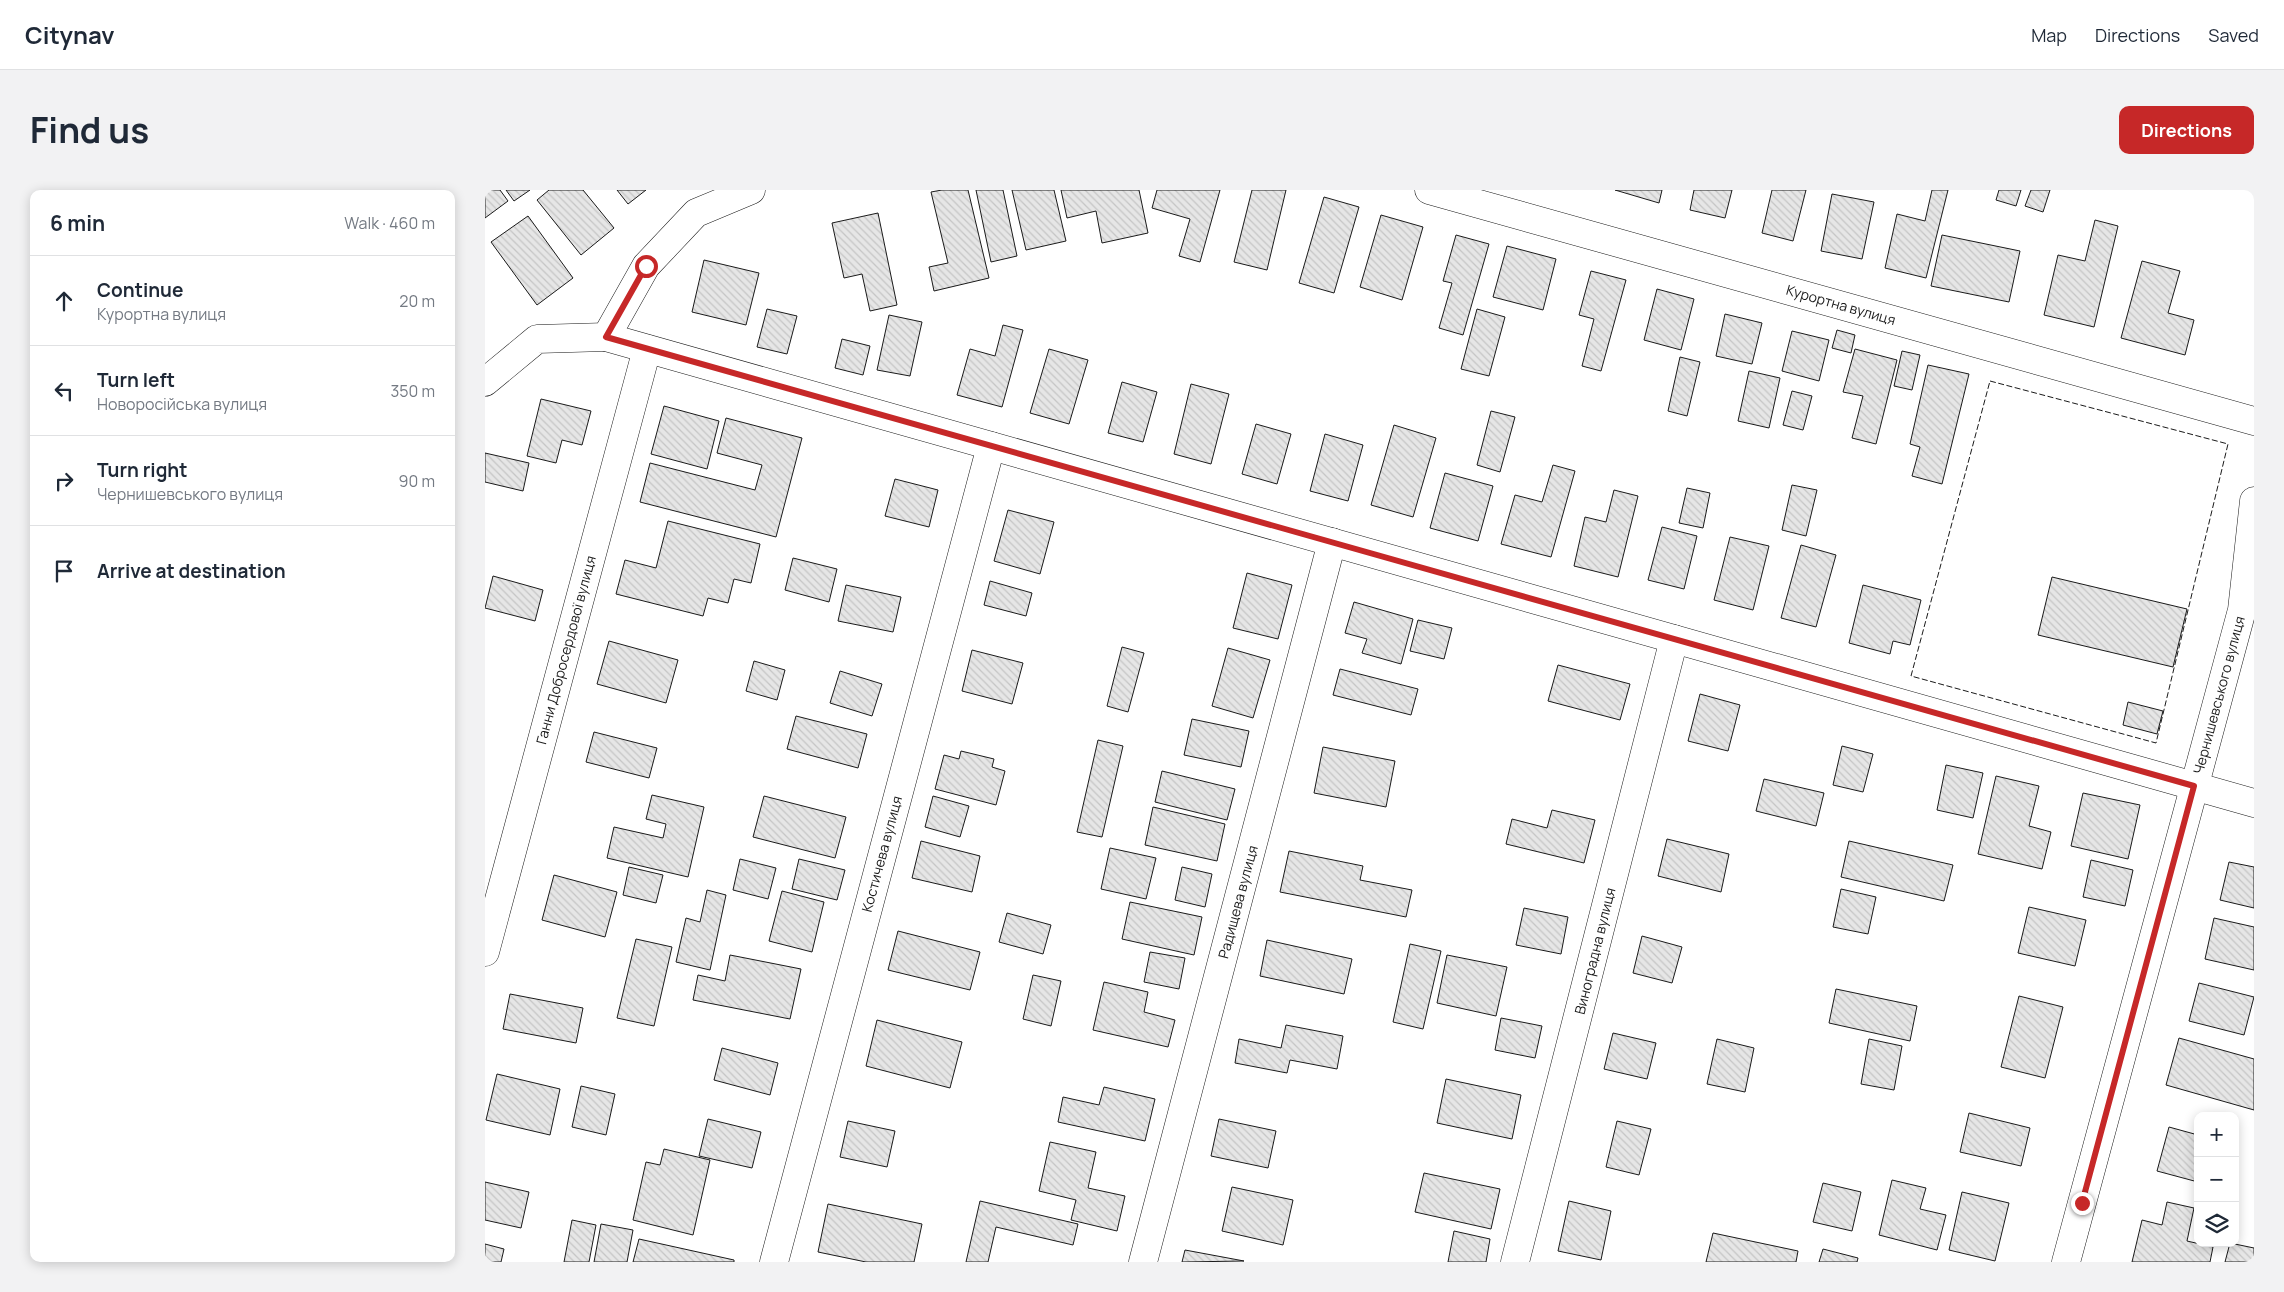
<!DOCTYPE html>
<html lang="en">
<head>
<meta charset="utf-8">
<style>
  body { margin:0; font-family:Manrope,sans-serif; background:#f2f2f3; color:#1f2937 }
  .controls { position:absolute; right:15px; bottom:15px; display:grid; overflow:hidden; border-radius:10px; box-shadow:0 2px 12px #0003 }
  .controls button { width:45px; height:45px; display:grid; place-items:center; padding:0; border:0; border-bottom:1px solid #e0e1e3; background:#fff; color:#1f2937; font:25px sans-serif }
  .stop { position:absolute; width:15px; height:15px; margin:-11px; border:4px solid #c62828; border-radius:50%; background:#fff }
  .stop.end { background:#c62828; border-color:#fff; box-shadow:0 1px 5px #0008 }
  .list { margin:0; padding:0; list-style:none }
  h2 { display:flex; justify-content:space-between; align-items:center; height:65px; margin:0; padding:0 20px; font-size:21px }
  h2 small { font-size:16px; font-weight:400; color:#747a83 }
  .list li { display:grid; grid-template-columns:32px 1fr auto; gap:15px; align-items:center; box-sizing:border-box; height:90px; padding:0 20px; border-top:1px solid #e0e1e3 }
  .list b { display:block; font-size:19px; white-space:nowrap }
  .list p { margin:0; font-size:16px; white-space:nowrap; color:#747a83 }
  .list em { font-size:16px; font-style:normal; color:#747a83 }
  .icon { flex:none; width:28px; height:28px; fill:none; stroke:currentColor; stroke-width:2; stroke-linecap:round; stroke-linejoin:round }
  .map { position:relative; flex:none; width:1769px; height:1072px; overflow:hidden; border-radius:10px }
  header { display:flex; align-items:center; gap:30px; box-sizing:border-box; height:70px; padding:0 25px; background:#fff; border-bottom:1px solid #e0e1e3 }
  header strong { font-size:24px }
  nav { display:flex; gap:28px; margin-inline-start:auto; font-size:18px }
  .intro { display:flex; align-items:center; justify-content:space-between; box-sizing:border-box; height:120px; padding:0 30px }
  h1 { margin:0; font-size:35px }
  .button { padding:12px 22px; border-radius:10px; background:#c62828; color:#fff; font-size:18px; font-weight:700 }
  main { display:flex; gap:30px; padding:0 30px }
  aside { flex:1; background:#fff; border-radius:10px; box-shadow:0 2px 12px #0003 }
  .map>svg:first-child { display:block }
  .building { fill:url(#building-back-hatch); stroke:#1a1a1a }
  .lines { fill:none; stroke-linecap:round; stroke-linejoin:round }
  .minor-casing { stroke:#1a1a1a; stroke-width:29 }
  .minor { stroke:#fff; stroke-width:28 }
  .fence { stroke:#1a1a1a; stroke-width:1; stroke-dasharray:6 2.5; stroke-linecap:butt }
  .route { stroke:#c62828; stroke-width:6 }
  .labels { text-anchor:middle; stroke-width:4; stroke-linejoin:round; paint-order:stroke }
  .street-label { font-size:14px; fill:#1a1a1a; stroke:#fff }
</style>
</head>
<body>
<header>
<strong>Citynav</strong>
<nav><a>Map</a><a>Directions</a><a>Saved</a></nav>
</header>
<div class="intro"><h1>Find us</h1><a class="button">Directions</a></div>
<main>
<aside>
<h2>6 min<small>Walk · 460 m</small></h2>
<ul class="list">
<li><svg class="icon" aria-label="ahead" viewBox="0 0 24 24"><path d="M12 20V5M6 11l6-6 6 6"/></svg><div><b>Continue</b><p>Курортна вулиця</p></div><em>20 m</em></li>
<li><svg class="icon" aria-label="left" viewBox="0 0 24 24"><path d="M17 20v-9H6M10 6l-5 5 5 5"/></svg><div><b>Turn left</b><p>Новоросійська вулиця</p></div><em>350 m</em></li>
<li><svg class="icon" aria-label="right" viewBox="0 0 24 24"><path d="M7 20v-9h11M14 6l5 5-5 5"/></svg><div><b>Turn right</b><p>Чернишевського вулиця</p></div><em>90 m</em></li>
<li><svg class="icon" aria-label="arrive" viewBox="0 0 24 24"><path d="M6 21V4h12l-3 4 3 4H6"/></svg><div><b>Arrive at destination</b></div></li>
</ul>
</aside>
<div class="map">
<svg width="1769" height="1072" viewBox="0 0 1769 1072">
  <defs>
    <pattern id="building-back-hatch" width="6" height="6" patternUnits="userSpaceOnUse" patternTransform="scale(1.25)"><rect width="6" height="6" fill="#e6e6e6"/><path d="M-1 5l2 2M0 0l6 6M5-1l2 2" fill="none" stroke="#c5c5c5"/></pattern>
  </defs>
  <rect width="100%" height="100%" fill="#fff"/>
  <!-- building -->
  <g class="building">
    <path d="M 0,0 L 15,0 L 23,11 L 0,28 Z"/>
    <path d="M 21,0 L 45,0 L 29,11 Z"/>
    <path d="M 64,0 L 98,0 L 129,38 L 96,65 L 52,10 Z"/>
    <path d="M 132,0 L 161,0 L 143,14 Z"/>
    <path d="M 457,0 L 483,0 L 504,88 L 449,101 L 444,77 L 463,73 L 446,2 Z"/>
    <path d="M 491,0 L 518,0 L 532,66 L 506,72 Z"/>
    <path d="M 527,0 L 569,0 L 581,51 L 541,60 Z"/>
    <path d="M 576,0 L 654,0 L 663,43 L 617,53 L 611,21 L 582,28 Z"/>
    <path d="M 672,0 L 735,0 L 715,72 L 694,66 L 705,29 L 667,18 Z"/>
    <path d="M 767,0 L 801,0 L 782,80 L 749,72 Z"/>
    <path d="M 1130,0 L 1177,0 L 1174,13 Z"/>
    <path d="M 1209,0 L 1247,0 L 1240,28 L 1205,20 Z"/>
    <path d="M 1287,0 L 1321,0 L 1308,51 L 1277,43 Z"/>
    <path d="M 1447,0 L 1463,0 L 1441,88 L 1400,78 L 1412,24 L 1440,31 Z"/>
    <path d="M 1514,0 L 1536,0 L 1531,16 L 1511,10 Z"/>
    <path d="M 1546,0 L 1565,0 L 1558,22 L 1540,16 Z"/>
    <path d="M 1347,4 L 1389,12 L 1377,69 L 1336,61 Z"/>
    <path d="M 839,7 L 874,17 L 849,103 L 814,93 Z"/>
    <path d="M 393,23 L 412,115 L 385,121 L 377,84 L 359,88 L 347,33 Z"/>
    <path d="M 896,25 L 938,37 L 917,110 L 875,97 Z"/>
    <path d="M 43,26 L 88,88 L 52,115 L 6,52 Z"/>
    <path d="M 1610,30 L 1633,36 L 1609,137 L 1559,125 L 1573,65 L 1600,71 Z"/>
    <path d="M 971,45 L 1004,54 L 978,145 L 954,138 L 967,93 L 958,91 Z"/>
    <path d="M 1457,45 L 1535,61 L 1524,112 L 1446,96 Z"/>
    <path d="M 1022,56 L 1071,69 L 1058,120 L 1008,107 Z"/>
    <path d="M 219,70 L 274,83 L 261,135 L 207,122 Z"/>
    <path d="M 1657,71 L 1695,81 L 1683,123 L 1709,130 L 1700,165 L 1636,148 Z"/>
    <path d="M 1106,81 L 1141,90 L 1116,181 L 1097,176 L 1109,129 L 1094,125 Z"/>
    <path d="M 1172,99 L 1209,109 L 1196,160 L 1159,150 Z"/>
    <path d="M 282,119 L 312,126 L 302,164 L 272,157 Z"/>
    <path d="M 992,119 L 1020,127 L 1004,186 L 976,179 Z"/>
    <path d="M 1240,124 L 1277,133 L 1267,174 L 1231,166 Z"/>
    <path d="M 404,125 L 437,132 L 425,186 L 392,180 Z"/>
    <path d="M 518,135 L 538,140 L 517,217 L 472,205 L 485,159 L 510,166 Z"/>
    <path d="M 1352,140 L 1370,145 L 1366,163 L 1347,158 Z"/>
    <path d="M 1307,141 L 1344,150 L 1334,191 L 1297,181 Z"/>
    <path d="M 357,149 L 385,156 L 378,185 L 350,178 Z"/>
    <path d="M 564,159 L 603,170 L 584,234 L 545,223 Z"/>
    <path d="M 1370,159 L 1412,170 L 1391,254 L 1367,248 L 1378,206 L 1358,202 Z"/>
    <path d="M 1417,161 L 1435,165 L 1427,200 L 1409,196 Z"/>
    <path d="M 1195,167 L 1215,172 L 1202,226 L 1183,221 Z"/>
    <path d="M 1443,175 L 1484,184 L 1457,294 L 1427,286 L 1435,257 L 1425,254 Z"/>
    <path d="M 1264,181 L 1295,188 L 1284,238 L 1253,231 Z"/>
    <path d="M 637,192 L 672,202 L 658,252 L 623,243 Z"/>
    <path d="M 706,194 L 744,204 L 726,274 L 689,264 Z"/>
    <path d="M 1307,201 L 1327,206 L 1318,240 L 1298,235 Z"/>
    <path d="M 56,209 L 106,221 L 97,255 L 77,250 L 71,273 L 42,266 Z"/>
    <path d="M 179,216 L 234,231 L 222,279 L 166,264 Z"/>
    <path d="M 1006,221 L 1030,227 L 1015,282 L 992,275 Z"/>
    <path d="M 241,228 L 317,248 L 291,347 L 155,312 L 165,273 L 270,300 L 277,275 L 232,263 Z"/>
    <path d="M 771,234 L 806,244 L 792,294 L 757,284 Z"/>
    <path d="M 909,235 L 951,248 L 928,327 L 886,315 Z"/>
    <path d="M 840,244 L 878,255 L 863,311 L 825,301 Z"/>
    <path d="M 0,263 L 44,273 L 38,301 L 0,292 Z"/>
    <path d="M 1068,275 L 1090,281 L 1066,367 L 1016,354 L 1030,305 L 1057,312 Z"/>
    <path d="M 960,283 L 1008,296 L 993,351 L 945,338 Z"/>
    <path d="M 410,289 L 453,300 L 444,337 L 400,326 Z"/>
    <path d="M 1307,295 L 1332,300 L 1321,346 L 1297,340 Z"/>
    <path d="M 1202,298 L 1225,303 L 1218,338 L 1194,333 Z"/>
    <path d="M 1129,300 L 1153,306 L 1133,387 L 1089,376 L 1100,327 L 1121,332 Z"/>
    <path d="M 523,320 L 569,332 L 555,384 L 509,371 Z"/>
    <path d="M 183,331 L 275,354 L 266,393 L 249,389 L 243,413 L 223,408 L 218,426 L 131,404 L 140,370 L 171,378 Z"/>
    <path d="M 1177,337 L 1212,346 L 1199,399 L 1163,390 Z"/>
    <path d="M 1245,347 L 1284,356 L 1268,420 L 1229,410 Z"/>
    <path d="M 1316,355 L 1351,365 L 1331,437 L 1296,428 Z"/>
    <path d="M 308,368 L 352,379 L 344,412 L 300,400 Z"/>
    <path d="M 762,383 L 807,395 L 793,449 L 748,438 Z"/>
    <path d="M 8,386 L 58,400 L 50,431 L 0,418 Z"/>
    <path d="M 1567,387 L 1702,419 L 1688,477 L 1553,445 Z"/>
    <path d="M 505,391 L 547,403 L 541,426 L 499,415 Z"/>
    <path d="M 361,395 L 416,407 L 408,442 L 353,431 Z"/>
    <path d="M 1378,395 L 1436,410 L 1425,455 L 1408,451 L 1405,464 L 1364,453 Z"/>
    <path d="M 869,412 L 928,429 L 916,474 L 877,463 L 882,449 L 860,443 Z"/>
    <path d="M 933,430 L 967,438 L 959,469 L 925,461 Z"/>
    <path d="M 124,451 L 193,470 L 181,513 L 112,494 Z"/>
    <path d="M 637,457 L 659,463 L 643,522 L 622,516 Z"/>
    <path d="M 743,458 L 785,470 L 768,528 L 727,516 Z"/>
    <path d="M 487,460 L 538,473 L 527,514 L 477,501 Z"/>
    <path d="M 269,471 L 300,480 L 292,510 L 261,501 Z"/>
    <path d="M 1073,475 L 1145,494 L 1135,530 L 1063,511 Z"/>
    <path d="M 855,479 L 933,499 L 926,525 L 848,505 Z"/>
    <path d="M 355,481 L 397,494 L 387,526 L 345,513 Z"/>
    <path d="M 1215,504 L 1255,515 L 1243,561 L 1203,551 Z"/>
    <path d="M 1643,512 L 1678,521 L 1672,544 L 1638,535 Z"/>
    <path d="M 311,526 L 382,544 L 373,578 L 302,559 Z"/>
    <path d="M 707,529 L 764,541 L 756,577 L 699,565 Z"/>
    <path d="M 109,542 L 172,558 L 164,588 L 101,572 Z"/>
    <path d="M 613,550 L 638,556 L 617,647 L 592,642 Z"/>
    <path d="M 1357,556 L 1388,564 L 1378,602 L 1348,595 Z"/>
    <path d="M 838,557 L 910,571 L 901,617 L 829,603 Z"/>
    <path d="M 476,561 L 509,569 L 507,577 L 520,581 L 511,615 L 450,599 L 459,565 L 474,569 Z"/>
    <path d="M 1461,575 L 1498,583 L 1488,628 L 1452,620 Z"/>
    <path d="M 677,581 L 750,599 L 742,630 L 670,612 Z"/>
    <path d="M 1511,586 L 1554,596 L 1544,636 L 1566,642 L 1557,679 L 1493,664 Z"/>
    <path d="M 1279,589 L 1339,603 L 1331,636 L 1271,621 Z"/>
    <path d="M 1598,603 L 1655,615 L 1643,669 L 1586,656 Z"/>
    <path d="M 167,605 L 219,617 L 203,687 L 122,668 L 129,637 L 178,648 L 181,634 L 161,629 Z"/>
    <path d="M 279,606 L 361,627 L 350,668 L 268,647 Z"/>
    <path d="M 448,606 L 484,616 L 475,647 L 440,637 Z"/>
    <path d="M 668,617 L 740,634 L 732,671 L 660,655 Z"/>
    <path d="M 1067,620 L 1110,630 L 1099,673 L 1021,654 L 1027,629 L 1062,638 Z"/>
    <path d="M 1182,649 L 1244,664 L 1236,702 L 1173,686 Z"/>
    <path d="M 436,651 L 495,666 L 487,702 L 427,688 Z"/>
    <path d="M 1364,651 L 1468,675 L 1459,711 L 1356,687 Z"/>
    <path d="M 625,658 L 671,668 L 661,709 L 616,699 Z"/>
    <path d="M 804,661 L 878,676 L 875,690 L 927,700 L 921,727 L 795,702 Z"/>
    <path d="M 255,669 L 291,678 L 283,709 L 248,700 Z"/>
    <path d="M 314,669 L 360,680 L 352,710 L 307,699 Z"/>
    <path d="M 1606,670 L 1648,680 L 1640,716 L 1598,707 Z"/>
    <path d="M 1744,672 L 1769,677 L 1769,718 L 1735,710 Z"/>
    <path d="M 144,677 L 178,685 L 171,713 L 138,705 Z"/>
    <path d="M 697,677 L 727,684 L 720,717 L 690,710 Z"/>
    <path d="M 69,685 L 132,702 L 120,747 L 57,730 Z"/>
    <path d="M 1356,699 L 1391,707 L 1383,744 L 1348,737 Z"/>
    <path d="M 222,700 L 241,705 L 225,780 L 191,772 L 201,728 L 215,732 Z"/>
    <path d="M 297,701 L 339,712 L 327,762 L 284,751 Z"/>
    <path d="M 645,712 L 717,727 L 709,765 L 637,749 Z"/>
    <path d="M 1544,717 L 1601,730 L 1590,776 L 1533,763 Z"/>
    <path d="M 1039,718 L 1083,727 L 1076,764 L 1031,755 Z"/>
    <path d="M 522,723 L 566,735 L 558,764 L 514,752 Z"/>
    <path d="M 1729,728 L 1769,737 L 1769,780 L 1720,769 Z"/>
    <path d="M 413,741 L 495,762 L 485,800 L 403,780 Z"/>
    <path d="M 1157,746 L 1197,757 L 1187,793 L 1148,783 Z"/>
    <path d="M 151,749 L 187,757 L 169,836 L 132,828 Z"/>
    <path d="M 782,750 L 867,769 L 859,804 L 775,786 Z"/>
    <path d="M 925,754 L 956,761 L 938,839 L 908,832 Z"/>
    <path d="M 665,762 L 700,768 L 694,799 L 659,792 Z"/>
    <path d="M 245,765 L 316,779 L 305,829 L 208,810 L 213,785 L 240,791 Z"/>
    <path d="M 962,765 L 1022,777 L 1011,826 L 952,813 Z"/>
    <path d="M 548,785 L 576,791 L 566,836 L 538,829 Z"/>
    <path d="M 619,792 L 663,802 L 659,822 L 690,830 L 683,857 L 608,840 Z"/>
    <path d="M 1714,793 L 1769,807 L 1759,845 L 1704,831 Z"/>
    <path d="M 1351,799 L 1432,816 L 1425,851 L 1344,833 Z"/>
    <path d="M 25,804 L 98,818 L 91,853 L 18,839 Z"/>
    <path d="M 1534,806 L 1578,817 L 1560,888 L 1516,877 Z"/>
    <path d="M 1016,828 L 1057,836 L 1050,868 L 1010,860 Z"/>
    <path d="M 392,830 L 477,852 L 465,898 L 381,876 Z"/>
    <path d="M 801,835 L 858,846 L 852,879 L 805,870 L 802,883 L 750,873 L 754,849 L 796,858 Z"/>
    <path d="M 1128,843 L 1171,853 L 1162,889 L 1119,879 Z"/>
    <path d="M 1694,848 L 1769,869 L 1769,920 L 1681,895 Z"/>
    <path d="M 1232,849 L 1269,858 L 1260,902 L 1222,894 Z"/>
    <path d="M 1384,849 L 1417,856 L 1409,900 L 1376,894 Z"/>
    <path d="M 237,858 L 293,873 L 285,905 L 229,890 Z"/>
    <path d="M 12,884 L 75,899 L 65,945 L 1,930 Z"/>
    <path d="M 961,889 L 1036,905 L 1027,949 L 952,933 Z"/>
    <path d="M 96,896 L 130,904 L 121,945 L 87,937 Z"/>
    <path d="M 619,897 L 670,909 L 660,951 L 573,932 L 578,907 L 614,915 Z"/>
    <path d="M 1484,923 L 1545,938 L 1536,976 L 1475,962 Z"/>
    <path d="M 223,929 L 276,942 L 267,978 L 214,966 Z"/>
    <path d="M 734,929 L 791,941 L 783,978 L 726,966 Z"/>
    <path d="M 363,931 L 410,941 L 402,977 L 355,967 Z"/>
    <path d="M 1132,931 L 1166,939 L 1154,985 L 1121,977 Z"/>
    <path d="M 1684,937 L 1713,945 L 1713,992 L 1672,981 Z"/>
    <path d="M 565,952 L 611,962 L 603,998 L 640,1006 L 632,1041 L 586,1030 L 591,1010 L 554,1001 Z"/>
    <path d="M 179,959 L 225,970 L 208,1045 L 148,1030 L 161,972 L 175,975 Z"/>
    <path d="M 939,983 L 1015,999 L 1006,1039 L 930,1022 Z"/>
    <path d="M 1407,990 L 1441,998 L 1435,1019 L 1461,1025 L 1452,1060 L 1394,1045 Z"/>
    <path d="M 0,992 L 44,1002 L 36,1038 L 0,1030 Z"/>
    <path d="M 1338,993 L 1376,1002 L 1367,1041 L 1328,1032 Z"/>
    <path d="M 747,997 L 808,1010 L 798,1055 L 737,1041 Z"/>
    <path d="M 1477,1002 L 1524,1013 L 1510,1071 L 1464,1060 Z"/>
    <path d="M 495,1011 L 593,1034 L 588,1055 L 511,1037 L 503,1072 L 481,1072 Z"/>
    <path d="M 1084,1011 L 1126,1021 L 1116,1070 L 1073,1061 Z"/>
    <path d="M 1682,1012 L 1709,1018 L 1702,1051 L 1728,1057 L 1725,1072 L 1647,1072 L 1657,1030 L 1677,1035 Z"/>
    <path d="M 343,1014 L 437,1034 L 429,1072 L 381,1072 L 333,1062 Z"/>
    <path d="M 87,1030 L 111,1035 L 104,1072 L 79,1072 Z"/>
    <path d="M 116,1034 L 148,1040 L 142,1072 L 109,1072 Z"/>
    <path d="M 969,1041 L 1005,1049 L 1001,1072 L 963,1072 Z"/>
    <path d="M 1228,1043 L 1313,1061 L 1311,1072 L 1221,1072 Z"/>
    <path d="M 154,1049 L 249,1070 L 249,1072 L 148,1072 Z"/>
    <path d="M 1745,1053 L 1769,1058 L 1769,1072 L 1740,1072 Z"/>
    <path d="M 0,1054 L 19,1059 L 16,1072 L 0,1072 Z"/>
    <path d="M 1338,1059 L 1373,1068 L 1372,1072 L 1334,1072 Z"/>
    <path d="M 700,1060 L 759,1071 L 697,1072 Z"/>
  </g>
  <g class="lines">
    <!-- minor casing -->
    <g class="minor-casing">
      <g id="minor">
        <path d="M 944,0 L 1769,231"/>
        <path d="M 121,147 L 1769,613"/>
        <path d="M 0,192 L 52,149 L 121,147 L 161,76 L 211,23 L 266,0"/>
        <path d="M 0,762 L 162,159"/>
        <path d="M 289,1072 L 506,256"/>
        <path d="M 658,1072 L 847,352"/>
        <path d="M 1030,1072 L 1189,449"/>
        <path d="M 1581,1072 L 1757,420 L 1769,311"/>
      </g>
    </g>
    <!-- minor -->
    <use href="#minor" class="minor"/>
    <!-- fence -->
    <path class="fence" d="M 1505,191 L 1743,254 L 1671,553 L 1426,486 Z"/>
  </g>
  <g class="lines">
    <!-- route -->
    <path class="route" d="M 161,76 L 121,147 L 1709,596 L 1597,1013"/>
  </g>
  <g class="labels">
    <!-- street labels -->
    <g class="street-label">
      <text transform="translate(1356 115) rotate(16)" y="5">Курортна вулиця</text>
      <text transform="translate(81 460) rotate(-75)" y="5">Ганни Добросердової вулиця</text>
      <text transform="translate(1734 505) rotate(-75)" y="5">Чернишевського вулиця</text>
      <text transform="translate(397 664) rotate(-75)" y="5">Костичева вулиця</text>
      <text transform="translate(753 712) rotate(-75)" y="5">Радищева вулиця</text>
      <text transform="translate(1110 761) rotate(-76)" y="5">Виноградна вулиця</text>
    </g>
  </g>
</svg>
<div class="controls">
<button>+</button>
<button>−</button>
<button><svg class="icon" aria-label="layers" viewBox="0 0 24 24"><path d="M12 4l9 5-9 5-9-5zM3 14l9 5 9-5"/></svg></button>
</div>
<div class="stop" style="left:161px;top:76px"></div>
<div class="stop end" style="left:1597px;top:1013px"></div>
</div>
</main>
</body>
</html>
